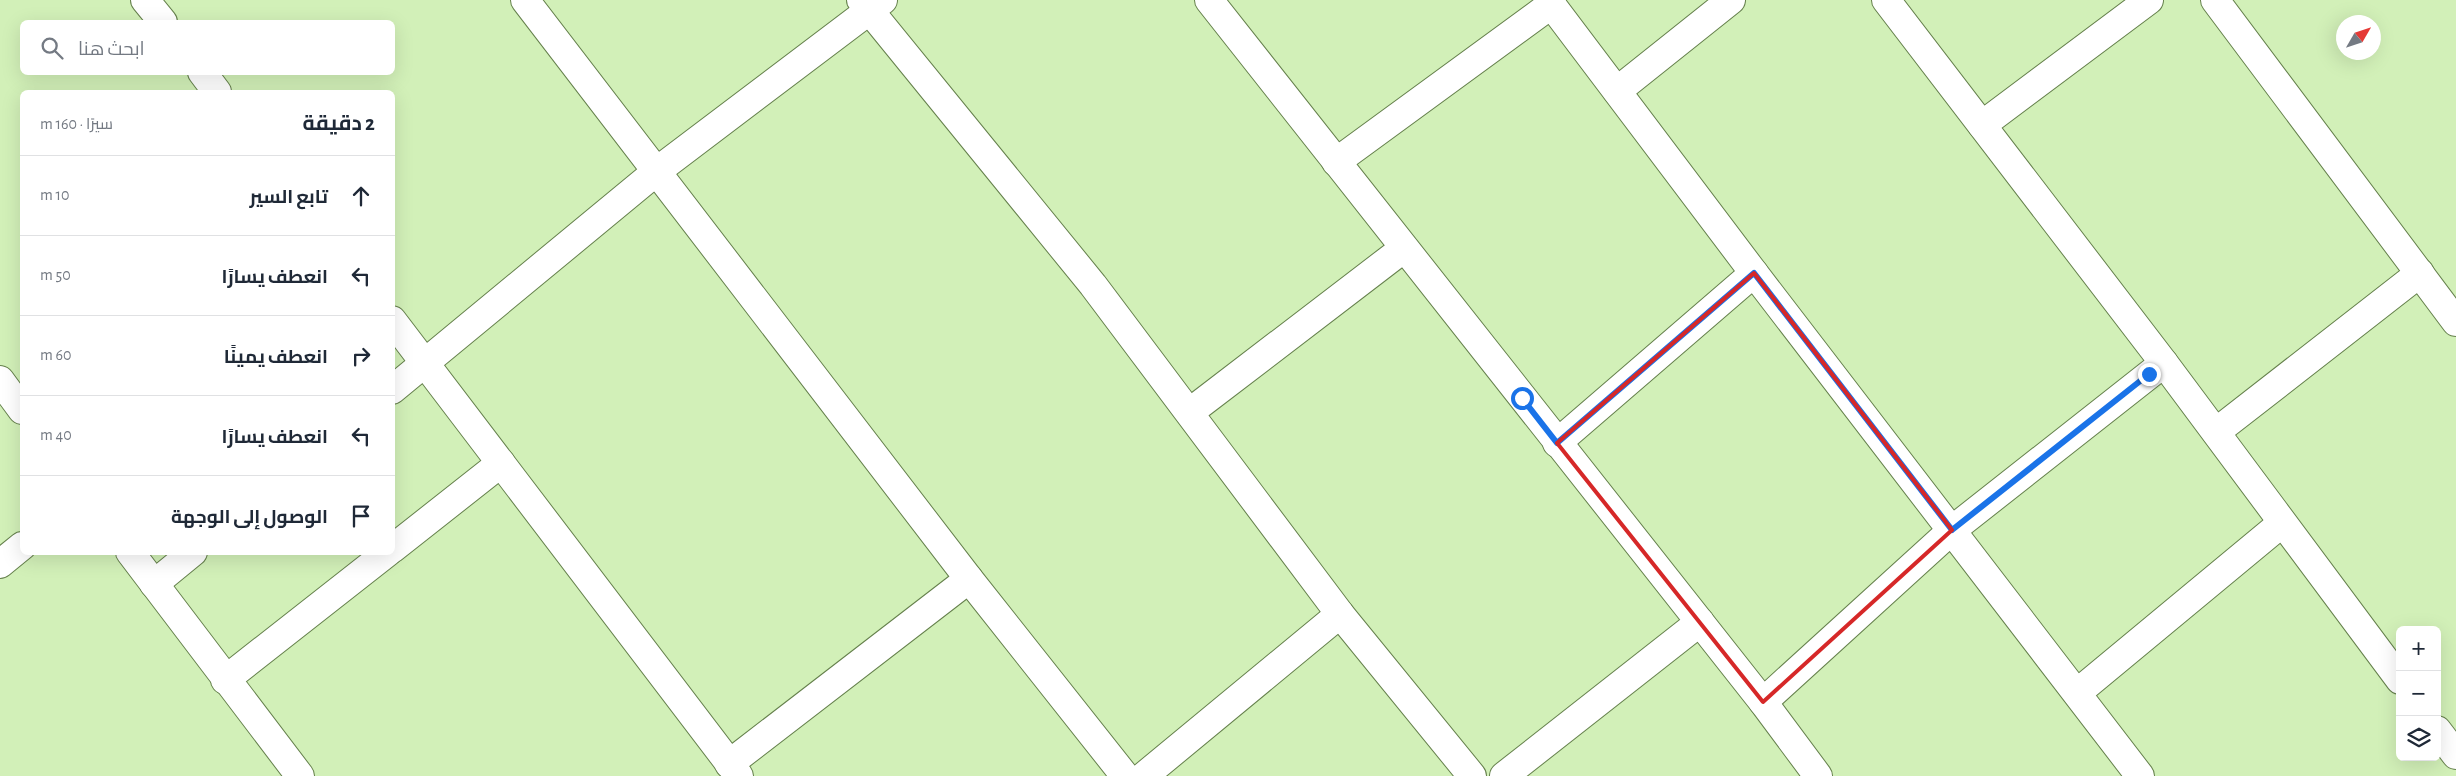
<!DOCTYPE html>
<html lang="ar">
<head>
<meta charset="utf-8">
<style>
  body { margin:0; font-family:"Alegreya Sans",Cairo,sans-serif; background:#f6f6f7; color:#1f2937; direction:rtl }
  .controls { position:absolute; right:15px; bottom:15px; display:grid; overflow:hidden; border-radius:8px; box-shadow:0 5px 20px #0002 }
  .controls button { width:45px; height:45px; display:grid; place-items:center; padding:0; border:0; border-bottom:1px solid #e0e1e3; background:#fff; color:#1f2937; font:25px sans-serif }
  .compass { position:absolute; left:2336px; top:15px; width:45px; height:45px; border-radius:50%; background:#fff; box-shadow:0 5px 20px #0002; rotate:51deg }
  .stop { position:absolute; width:15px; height:15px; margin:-11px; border:4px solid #1a73e8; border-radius:50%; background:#fff }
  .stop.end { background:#1a73e8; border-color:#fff; box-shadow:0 1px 5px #0008 }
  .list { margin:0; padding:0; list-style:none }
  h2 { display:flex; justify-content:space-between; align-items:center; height:65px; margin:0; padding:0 20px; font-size:21px }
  h2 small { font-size:16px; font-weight:400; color:#747a83 }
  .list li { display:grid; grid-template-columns:32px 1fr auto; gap:15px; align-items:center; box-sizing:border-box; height:80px; padding:0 20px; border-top:1px solid #e0e1e3 }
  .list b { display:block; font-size:19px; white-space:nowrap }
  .list em { font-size:16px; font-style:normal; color:#747a83 }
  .icon { flex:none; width:28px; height:28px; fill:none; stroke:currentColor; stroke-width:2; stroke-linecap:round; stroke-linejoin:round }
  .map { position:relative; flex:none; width:2456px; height:776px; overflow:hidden; direction:ltr }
  .search { position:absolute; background:#fff; box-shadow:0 5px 20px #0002; left:20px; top:20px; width:375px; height:55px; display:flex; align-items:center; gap:12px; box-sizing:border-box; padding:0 18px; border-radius:8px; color:#747a83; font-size:19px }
  .panel { position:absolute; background:#fff; box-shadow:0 5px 20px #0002; left:20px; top:90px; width:375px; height:465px; border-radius:8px; direction:rtl }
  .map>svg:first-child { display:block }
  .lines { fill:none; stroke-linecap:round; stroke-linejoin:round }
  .minor-casing { stroke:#65804c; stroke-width:30 }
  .minor { stroke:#fff; stroke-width:28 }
  .route { stroke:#1a73e8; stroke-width:6 }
  .marked { fill:none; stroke:#d62828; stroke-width:4; stroke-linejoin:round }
</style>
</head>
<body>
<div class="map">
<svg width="2456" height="776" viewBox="0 0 2456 776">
  <rect width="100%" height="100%" fill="#d2f0b8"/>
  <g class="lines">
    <!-- minor casing -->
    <g class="minor-casing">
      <g id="minor">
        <path d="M 145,0 L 163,22"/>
        <path d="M 525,0 L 969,579 L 1125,776"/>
        <path d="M 861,0 L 1093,285 L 1340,614 L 1472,776"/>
        <path d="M 1209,0 L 1763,702 L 1818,776"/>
        <path d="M 1548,0 L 1754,273 L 2140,776"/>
        <path d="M 1886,0 L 2164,363 L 2400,680"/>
        <path d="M 2215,0 L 2456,322"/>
        <path d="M 202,72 L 217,92"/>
        <path d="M 1617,91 L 1731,0"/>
        <path d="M 1982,125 L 2149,0"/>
        <path d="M 1336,162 L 1552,4"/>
        <path d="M 392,320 L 739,776"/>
        <path d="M 0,380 L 22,410"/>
        <path d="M 392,390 L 657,171 L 883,0"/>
        <path d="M 1190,412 L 1403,249"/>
        <path d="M 2216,432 L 2420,273"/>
        <path d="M 1557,443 L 1754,273"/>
        <path d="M 392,549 L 501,463"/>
        <path d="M 130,552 L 300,776"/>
        <path d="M 0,564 L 22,546"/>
        <path d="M 154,584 L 193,552"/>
        <path d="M 225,680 L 388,552"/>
        <path d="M 2077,693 L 2282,523"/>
        <path d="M 1763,702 L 1952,530 L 2164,363"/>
        <path d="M 2437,730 L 2456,755"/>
        <path d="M 729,764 L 969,579"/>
        <path d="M 1144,776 L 1340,614"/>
        <path d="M 1504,776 L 1700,622"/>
      </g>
    </g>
    <!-- minor -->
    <use href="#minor" class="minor"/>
  </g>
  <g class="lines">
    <!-- route -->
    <path class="route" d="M 1522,398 L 1557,443 L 1754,273 L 1952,530 L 2149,374"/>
  </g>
  <!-- marked area -->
  <path class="marked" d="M 1754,273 L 1952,530 L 1763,702 L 1557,443 Z"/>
</svg>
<div class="controls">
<button>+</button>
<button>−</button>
<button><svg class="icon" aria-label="layers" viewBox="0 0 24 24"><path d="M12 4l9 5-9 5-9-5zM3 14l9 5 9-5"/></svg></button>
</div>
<svg class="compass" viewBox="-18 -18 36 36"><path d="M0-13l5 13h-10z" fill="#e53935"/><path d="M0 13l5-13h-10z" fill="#747a83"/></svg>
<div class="stop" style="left:1522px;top:398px"></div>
<div class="stop end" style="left:2149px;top:374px"></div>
<div class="search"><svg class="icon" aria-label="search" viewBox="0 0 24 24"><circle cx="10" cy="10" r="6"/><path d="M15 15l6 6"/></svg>ابحث هنا</div>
<section class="panel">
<h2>2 دقيقة<small>سيرًا · 160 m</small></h2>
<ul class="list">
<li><svg class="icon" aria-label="ahead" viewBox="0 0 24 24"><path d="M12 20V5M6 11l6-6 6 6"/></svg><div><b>تابع السير</b></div><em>10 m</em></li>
<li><svg class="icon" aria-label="left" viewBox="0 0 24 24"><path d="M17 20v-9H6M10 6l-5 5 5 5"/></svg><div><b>انعطف يسارًا</b></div><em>50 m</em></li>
<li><svg class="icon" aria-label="right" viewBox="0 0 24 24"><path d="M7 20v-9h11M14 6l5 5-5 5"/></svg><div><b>انعطف يمينًا</b></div><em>60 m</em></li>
<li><svg class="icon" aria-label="left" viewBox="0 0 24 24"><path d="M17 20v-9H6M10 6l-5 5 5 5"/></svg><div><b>انعطف يسارًا</b></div><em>40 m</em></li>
<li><svg class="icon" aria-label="arrive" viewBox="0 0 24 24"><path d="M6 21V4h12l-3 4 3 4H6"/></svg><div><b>الوصول إلى الوجهة</b></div></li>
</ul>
</section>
</div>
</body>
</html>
